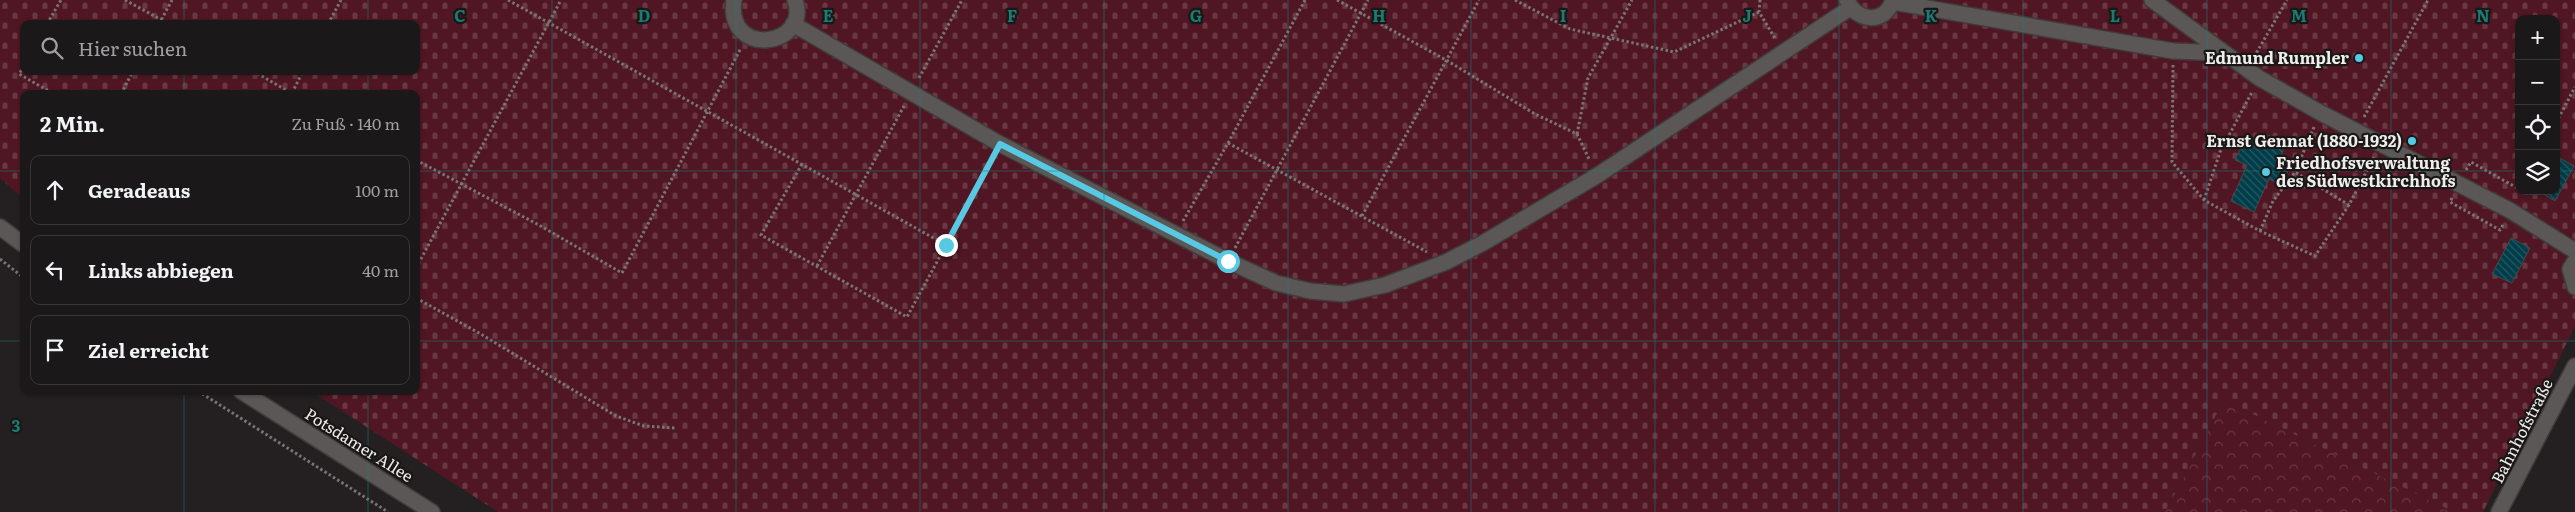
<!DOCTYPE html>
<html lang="de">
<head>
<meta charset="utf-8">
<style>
  body { margin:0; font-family:Literata,serif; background:#282526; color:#f1f3f6 }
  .controls { position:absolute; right:15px; top:15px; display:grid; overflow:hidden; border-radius:10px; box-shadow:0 1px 4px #0004 }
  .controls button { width:45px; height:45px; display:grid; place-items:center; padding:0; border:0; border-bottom:1px solid #393738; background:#1b1819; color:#f1f3f6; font:25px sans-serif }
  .stop { position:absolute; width:15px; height:15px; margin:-11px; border:4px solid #58c9e3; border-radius:50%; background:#fff }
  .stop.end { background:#58c9e3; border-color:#fff; box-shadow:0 1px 5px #0008 }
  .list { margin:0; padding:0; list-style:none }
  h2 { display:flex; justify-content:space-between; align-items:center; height:65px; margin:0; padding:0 20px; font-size:21px }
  h2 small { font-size:16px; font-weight:400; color:#a0a0a2 }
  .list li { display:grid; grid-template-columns:32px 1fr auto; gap:15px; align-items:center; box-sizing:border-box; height:70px; margin:0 10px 10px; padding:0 10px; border:1px solid #393738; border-radius:10px }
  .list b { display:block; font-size:19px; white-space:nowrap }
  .list em { font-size:16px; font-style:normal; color:#a0a0a2 }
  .icon { flex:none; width:28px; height:28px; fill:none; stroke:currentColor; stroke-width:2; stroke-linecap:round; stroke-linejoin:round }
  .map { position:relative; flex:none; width:2575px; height:512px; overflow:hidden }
  .search { position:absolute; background:#1b1819; box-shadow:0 1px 4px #0004; left:20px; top:20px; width:400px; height:55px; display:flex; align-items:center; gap:12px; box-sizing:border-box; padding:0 18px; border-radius:10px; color:#a0a0a2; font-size:19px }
  .panel { position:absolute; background:#1b1819; box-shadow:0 1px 4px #0004; left:20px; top:90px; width:400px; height:305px; border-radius:10px }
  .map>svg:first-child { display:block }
  .forest { fill:url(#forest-crowns) }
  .cemetery { fill:url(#cemetery-stones); fill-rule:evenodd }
  .building { fill:url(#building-back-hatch); stroke:#45494b }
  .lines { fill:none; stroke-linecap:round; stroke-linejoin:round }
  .minor-casing { stroke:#3f3c3c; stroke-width:18 }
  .path { stroke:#797576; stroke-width:3; stroke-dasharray:2.5 2.5; stroke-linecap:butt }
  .minor { stroke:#5b5757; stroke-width:15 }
  .route { stroke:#58c9e3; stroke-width:6 }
  .grid { fill:none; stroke:#1a7c74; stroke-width:1; stroke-opacity:0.55 }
  .poi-dot { fill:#58c9e3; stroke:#1a1717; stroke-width:2 }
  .labels { text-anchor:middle; stroke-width:4.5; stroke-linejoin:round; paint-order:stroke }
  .poi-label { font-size:16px; font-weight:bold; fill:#efecec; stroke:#1a1717; text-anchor:end }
  .street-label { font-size:16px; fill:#efecec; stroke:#1a1717 }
  .grid-label { font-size:16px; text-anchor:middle; font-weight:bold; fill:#1a7c74; stroke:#1a1717; stroke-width:4.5; stroke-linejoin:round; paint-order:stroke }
</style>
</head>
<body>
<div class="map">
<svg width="2575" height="512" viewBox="0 0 2575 512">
  <defs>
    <pattern id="forest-crowns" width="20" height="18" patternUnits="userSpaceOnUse" patternTransform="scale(1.25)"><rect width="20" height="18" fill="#501623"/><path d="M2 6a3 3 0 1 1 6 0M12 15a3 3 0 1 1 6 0" fill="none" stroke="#6a3843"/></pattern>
    <pattern id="cemetery-stones" width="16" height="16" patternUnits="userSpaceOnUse" patternTransform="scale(1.25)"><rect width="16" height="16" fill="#501623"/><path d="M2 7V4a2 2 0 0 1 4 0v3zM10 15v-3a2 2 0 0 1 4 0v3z" fill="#6a3843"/></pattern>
    <pattern id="building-back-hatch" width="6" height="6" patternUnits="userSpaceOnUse" patternTransform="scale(1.25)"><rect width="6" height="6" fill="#003d49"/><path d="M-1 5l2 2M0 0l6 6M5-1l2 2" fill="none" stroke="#265963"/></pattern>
  </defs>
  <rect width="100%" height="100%" fill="#242021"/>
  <!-- forest -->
  <path class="forest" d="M 2224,400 L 2454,512 L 2165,512 Z"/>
  <!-- cemetery -->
  <path class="cemetery" d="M 0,0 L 2575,0 L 2575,326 L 2483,512 L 2454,512 L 2224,400 L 2165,512 L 498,512 L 311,391 L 416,391 L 416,94 L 24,94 L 24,199 L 0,178 ZM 2519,19 L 2556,19 L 2556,191 L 2519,191 ZM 24,24 L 416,24 L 416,71 L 24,71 Z"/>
  <!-- building -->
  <g class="building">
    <path d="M 2263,133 L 2286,143 L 2280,158 L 2291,163 L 2282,185 L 2269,179 L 2254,212 L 2231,201 L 2247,165 L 2235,160 L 2246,137 L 2259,143 Z"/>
    <path d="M 2556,156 L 2574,166 L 2555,201 L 2538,191 L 2556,191 Z"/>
    <path d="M 2511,238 L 2530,248 L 2512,283 L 2492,274 Z"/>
  </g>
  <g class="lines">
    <!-- minor casing -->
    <g class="minor-casing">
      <g id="minor">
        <path d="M 734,0 C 725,59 811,47 795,0"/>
        <path d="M 1847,0 C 1856,22 1885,25 1893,0"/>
        <path d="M 2152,0 L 2259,78 L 2321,113 L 2511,211 L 2575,251"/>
        <path d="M 1893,2 L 2173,51 L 2223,53"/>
        <path d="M 793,24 L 1000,144 L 1228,261 L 1276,283 L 1310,291 L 1344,294 L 1385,285 L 1446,262 L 1483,243 L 1598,175 L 1850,8"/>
        <path d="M 0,227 L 24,245"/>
        <path d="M 2575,261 L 2570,269 L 2575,287"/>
        <path d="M 241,391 L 432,512"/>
        <path d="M 2499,512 L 2575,366"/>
      </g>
    </g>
    <!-- path -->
    <g class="path">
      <path d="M 125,0 L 169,24"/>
      <path d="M 508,0 L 946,245"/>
      <path d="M 1337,0 L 1446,60 L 1535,114 L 1577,134 L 1590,161"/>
      <path d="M 1515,0 L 1570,29 L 1674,52 L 1759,12"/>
      <path d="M 1760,0 L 1759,12 L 1776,40"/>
      <path d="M 47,24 L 61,0"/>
      <path d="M 159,24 L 172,0"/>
      <path d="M 328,24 L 341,0"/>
      <path d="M 2254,57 L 2287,0"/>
      <path d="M 2173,65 L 2172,162 L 2204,200 L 2260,231 L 2315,256 L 2349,205"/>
      <path d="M 24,66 L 19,74 L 54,94"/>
      <path d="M 253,71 L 293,94"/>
      <path d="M 919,78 L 962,0"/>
      <path d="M 292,93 L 303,71"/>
      <path d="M 121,94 L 133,71"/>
      <path d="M 2364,117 L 2428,0"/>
      <path d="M 2556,123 L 2575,87"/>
      <path d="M 2314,127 L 2295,172 L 2349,205 L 2374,157"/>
      <path d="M 1577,134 L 1588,78 L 1632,0"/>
      <path d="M 1228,143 L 1427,252"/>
      <path d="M 416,160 L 537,224 L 622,273 L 741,48"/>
      <path d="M 802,164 L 761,235 L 907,317 L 994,157"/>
      <path d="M 2466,170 L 2471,162 L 2519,189"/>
      <path d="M 2452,198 L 2450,202 L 2500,230 L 2503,225"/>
      <path d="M 2204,200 L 2220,152 L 2252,92"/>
      <path d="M 1362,216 L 1479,0"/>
      <path d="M 1183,221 L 1228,143 L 1305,0"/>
      <path d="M 2260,231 L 2273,201 L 2295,172"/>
      <path d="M 1235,248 L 1368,0"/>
      <path d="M 0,259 L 24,278"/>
      <path d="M 817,266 L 904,106"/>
      <path d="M 416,268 L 561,0"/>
      <path d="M 416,298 L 479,333 L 616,416 L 644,426 L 675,428"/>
      <path d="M 198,391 L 388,512"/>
    </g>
    <!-- minor -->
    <use href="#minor" class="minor"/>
  </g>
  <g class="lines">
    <!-- route -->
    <path class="route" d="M 946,245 L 1000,144 L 1228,261"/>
  </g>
  <!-- grid -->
  <path class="grid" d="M 184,0 L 184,24M 368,0 L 368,24M 552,0 L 552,512M 736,0 L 736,512M 920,0 L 920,512M 1104,0 L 1104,512M 1288,0 L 1288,512M 1471,0 L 1471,512M 1655,0 L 1655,512M 1839,0 L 1839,512M 2023,0 L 2023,512M 2207,0 L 2207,512M 2391,0 L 2391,512M 184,71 L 184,94M 368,71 L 368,94M 0,171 L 24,171M 416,171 L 2519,171M 2556,171 L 2575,171M 0,341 L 24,341M 416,341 L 2575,341M 184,391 L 184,512M 368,391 L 368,512"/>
  <!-- markers -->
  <g class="poi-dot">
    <circle cx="2359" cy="58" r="5"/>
    <circle cx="2412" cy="141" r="5"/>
    <circle cx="2266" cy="172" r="5"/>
  </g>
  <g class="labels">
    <!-- poi labels -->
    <g class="poi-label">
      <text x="2349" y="64">Edmund Rumpler</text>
      <text x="2402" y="147">Ernst Gennat (1880-1932)</text>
      <text x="2276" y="169" text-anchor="start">Friedhofsverwaltung<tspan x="2276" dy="18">des Südwestkirchhofs</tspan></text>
    </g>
    <!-- street labels -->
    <g class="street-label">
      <text transform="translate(2522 431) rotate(-63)" y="6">Bahnhofstraße</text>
      <text transform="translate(359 445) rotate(32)" y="6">Potsdamer Allee</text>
    </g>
  </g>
  <g class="grid-label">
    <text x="460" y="22">C</text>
    <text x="644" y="22">D</text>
    <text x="828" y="22">E</text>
    <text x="1012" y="22">F</text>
    <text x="1196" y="22">G</text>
    <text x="1379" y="22">H</text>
    <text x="1563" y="22">I</text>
    <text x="1747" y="22">J</text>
    <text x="1931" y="22">K</text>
    <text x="2115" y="22">L</text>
    <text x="2299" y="22">M</text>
    <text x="2483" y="22">N</text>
    <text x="16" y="432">3</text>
  </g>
</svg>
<div class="controls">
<button>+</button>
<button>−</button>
<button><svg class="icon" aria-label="locate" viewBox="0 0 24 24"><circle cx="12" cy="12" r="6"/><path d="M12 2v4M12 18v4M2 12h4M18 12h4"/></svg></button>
<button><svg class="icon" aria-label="layers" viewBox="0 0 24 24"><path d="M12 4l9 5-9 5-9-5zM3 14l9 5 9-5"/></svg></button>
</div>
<div class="stop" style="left:1228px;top:261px"></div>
<div class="stop end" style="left:946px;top:245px"></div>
<div class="search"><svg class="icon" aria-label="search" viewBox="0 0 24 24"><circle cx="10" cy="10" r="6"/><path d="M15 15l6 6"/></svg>Hier suchen</div>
<section class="panel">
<h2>2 Min.<small>Zu Fuß · 140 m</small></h2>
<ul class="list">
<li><svg class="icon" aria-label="ahead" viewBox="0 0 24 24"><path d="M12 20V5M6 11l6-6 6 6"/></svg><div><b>Geradeaus</b></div><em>100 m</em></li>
<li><svg class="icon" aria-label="left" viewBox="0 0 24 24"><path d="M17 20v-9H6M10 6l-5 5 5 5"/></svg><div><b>Links abbiegen</b></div><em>40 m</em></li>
<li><svg class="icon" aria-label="arrive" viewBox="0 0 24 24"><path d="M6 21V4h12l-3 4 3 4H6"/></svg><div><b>Ziel erreicht</b></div></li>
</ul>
</section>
</div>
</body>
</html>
